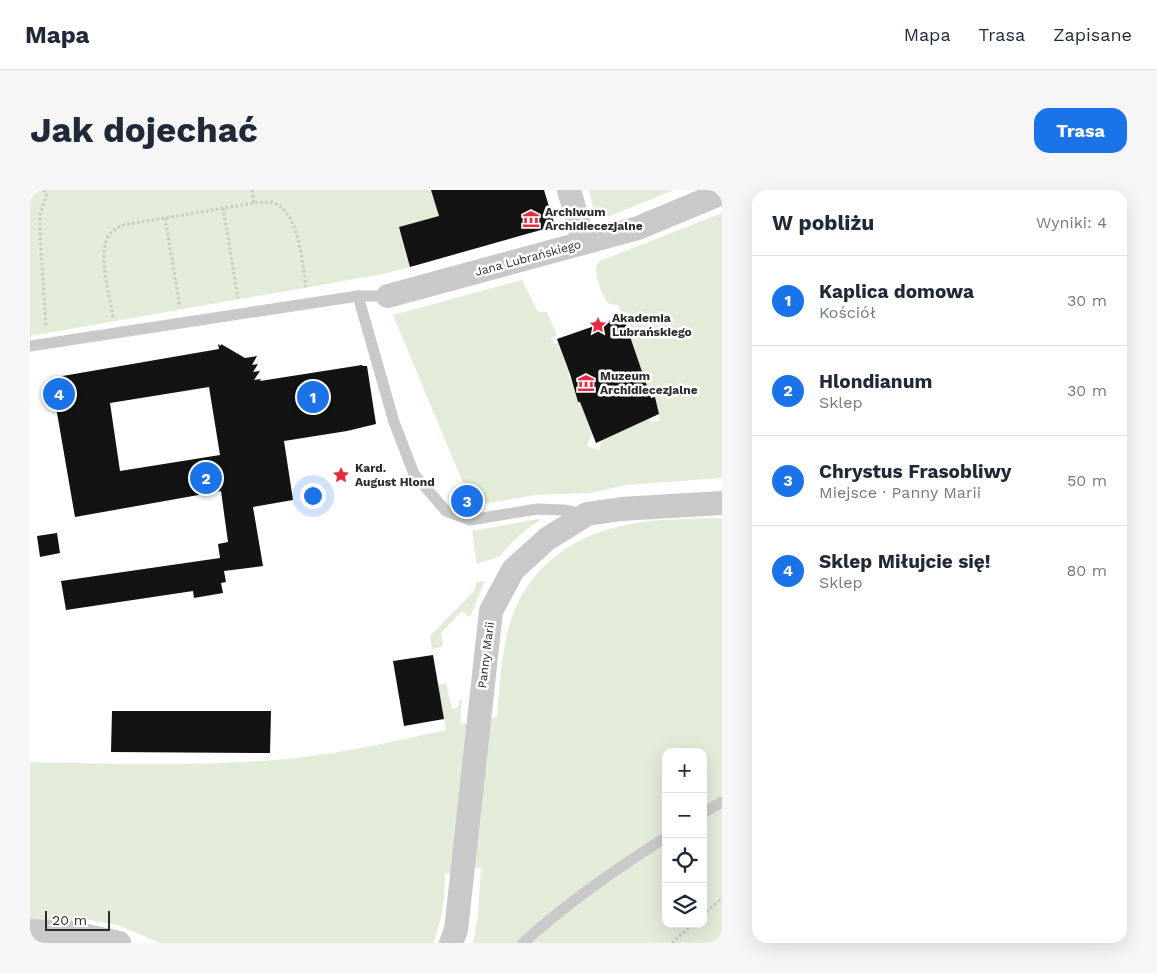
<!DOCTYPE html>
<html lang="pl">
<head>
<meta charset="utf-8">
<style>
  body { margin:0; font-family:"Work Sans",sans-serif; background:#f6f6f7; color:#1f2937 }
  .controls { position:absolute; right:15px; bottom:15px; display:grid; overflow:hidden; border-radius:10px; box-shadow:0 5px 20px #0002 }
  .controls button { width:45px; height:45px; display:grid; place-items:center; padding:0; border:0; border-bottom:1px solid #e0e1e3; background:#fff; color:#1f2937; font:25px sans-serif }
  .scale { position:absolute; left:15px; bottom:12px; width:65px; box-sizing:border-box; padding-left:5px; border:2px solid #2c2c2c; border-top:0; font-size:14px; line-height:18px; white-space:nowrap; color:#2c2c2c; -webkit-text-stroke:4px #fff; paint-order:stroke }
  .you { position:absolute; left:282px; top:305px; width:18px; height:18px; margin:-12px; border:4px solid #fff; border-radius:50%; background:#1a73e8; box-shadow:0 0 0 8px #1a73e833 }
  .badge { display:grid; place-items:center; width:32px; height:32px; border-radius:50%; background:#1a73e8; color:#fff; font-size:16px; font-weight:700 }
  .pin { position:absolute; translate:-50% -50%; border:2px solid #fff; box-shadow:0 1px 5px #0006 }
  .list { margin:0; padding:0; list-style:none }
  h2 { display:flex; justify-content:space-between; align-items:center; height:65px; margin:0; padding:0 20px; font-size:21px }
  h2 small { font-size:16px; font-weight:400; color:#747a83 }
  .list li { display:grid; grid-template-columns:32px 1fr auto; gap:15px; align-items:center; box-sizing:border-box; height:90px; padding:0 20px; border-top:1px solid #e0e1e3 }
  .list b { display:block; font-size:19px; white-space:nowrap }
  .list p { margin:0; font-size:16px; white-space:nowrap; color:#747a83 }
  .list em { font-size:16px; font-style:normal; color:#747a83 }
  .icon { flex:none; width:28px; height:28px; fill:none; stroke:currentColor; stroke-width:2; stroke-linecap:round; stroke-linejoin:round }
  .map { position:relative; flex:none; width:692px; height:753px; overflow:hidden; border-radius:15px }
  header { display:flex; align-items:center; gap:30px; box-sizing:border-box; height:70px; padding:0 25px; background:#fff; border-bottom:1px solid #e0e1e3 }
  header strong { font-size:24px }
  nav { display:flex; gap:28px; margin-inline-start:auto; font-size:18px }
  .intro { display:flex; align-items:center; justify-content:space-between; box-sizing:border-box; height:120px; padding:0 30px }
  h1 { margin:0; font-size:35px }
  .button { padding:12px 22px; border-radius:15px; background:#1a73e8; color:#fff; font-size:18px; font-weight:700 }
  main { display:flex; gap:30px; padding:0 30px }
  aside { flex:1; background:#fff; border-radius:15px; box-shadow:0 5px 20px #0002 }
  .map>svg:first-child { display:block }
  .green { fill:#e3ebd9; fill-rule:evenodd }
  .building { fill:#131313; fill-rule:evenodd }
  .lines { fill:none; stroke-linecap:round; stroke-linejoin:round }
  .path { stroke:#c9c9c9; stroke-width:3; stroke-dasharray:2.5 2.5; stroke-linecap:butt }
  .lane { stroke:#c9c9c9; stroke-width:11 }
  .street { stroke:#c9c9c9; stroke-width:24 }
  .labels { text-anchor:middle; stroke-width:5; stroke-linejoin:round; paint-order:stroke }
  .poi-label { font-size:12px; font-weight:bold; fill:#2c2c2c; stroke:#fff; text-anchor:start }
  .street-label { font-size:12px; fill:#2c2c2c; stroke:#fff }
</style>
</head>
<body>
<header>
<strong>Mapa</strong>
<nav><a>Mapa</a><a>Trasa</a><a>Zapisane</a></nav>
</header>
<div class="intro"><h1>Jak dojechać</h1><a class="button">Trasa</a></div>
<main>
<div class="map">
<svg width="692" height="753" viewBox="0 0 692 753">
  <rect width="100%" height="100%" fill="#fff"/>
  <!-- green -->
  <g class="green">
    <path d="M 0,0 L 401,0 L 409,26 L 380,77 L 353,84 L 0,146 Z"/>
    <path d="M 559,0 L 644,0 L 572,29 L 565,25 Z"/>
    <path d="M 692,23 L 692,288 L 596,295 L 560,303 L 506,305 L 453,314 L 442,313 L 437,311 L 436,300 L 363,125 L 492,90 L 508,122 L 517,122 L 527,145 L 521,148 L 524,154 L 528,153 L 540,184 L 537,186 L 540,188 L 548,212 L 550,212 L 562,244 L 557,256 L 569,260 L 572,250 L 620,228 L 621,232 L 630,230 L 625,208 L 621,209 L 598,142 L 602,140 L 596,122 L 592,124 L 588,115 L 579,114 C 572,107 565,86 566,76 L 570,71 Z"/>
    <path d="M 692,328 L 692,753 L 443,753 L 448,726 L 451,677 L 415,684 C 415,708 412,731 403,753 L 131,753 L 87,735 L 43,727 L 42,732 L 0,731 L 0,572 C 89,574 178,577 266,568 C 317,562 366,551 416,540 L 408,495 L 416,493 L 422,519 L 427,518 L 430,510 L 432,509 L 430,534 L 467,527 C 470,496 471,463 480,433 C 497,377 544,344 600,334 C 630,328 662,329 692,328 ZM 636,562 L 673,562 L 673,734 L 636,734 Z"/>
    <path d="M 508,329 L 512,329 L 498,338 L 483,351 L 470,366 L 447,374 L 442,341 Z"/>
    <path d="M 455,391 L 440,427 L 432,421 L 411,443 L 413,454 L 411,457 L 402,459 L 400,446 L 445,400 L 446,392 Z"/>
  </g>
  <!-- building -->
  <g class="building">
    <path d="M 401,0 L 514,0 L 525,36 L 380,77 L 369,37 L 409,26 Z"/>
    <path d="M 593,126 L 621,208 L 625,207 L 629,224 L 566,253 L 550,212 L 548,212 L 540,184 L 527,149 Z"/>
    <path d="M 188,154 L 191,156 L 191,154 L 215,168 L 227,166 L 222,175 L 228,174 L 223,182 L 230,181 L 224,190 L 231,189 L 230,191 L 332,175 L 333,176 L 337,176 L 346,234 L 317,241 L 254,251 L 263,310 L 223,317 L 233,376 L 194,381 L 196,392 L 191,393 L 193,403 L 164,408 L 163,401 L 36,420 L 31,391 L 190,368 L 188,354 L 198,352 L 191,301 L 45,327 L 21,188 L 189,159 ZM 179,197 L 190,265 L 90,281 L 80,213 Z"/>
    <path d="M 27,343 L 30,363 L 10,367 L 7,346 Z"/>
    <path d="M 403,465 L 414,529 L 374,536 L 363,471 Z"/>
    <path d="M 82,521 L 241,521 L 240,563 L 81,562 Z"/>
  </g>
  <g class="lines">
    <!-- path -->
    <g class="path">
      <path d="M 14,0 L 17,4 L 10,25 L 10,43 L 16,137"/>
      <path d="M 222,0 L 224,13"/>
      <path d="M 193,18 L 208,108"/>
      <path d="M 135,28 L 150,117"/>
      <path d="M 83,127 C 80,106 66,61 80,44 C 83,40 89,37 93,35 L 224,13 C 229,13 234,12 239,12 C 270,16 272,74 276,98"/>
      <path d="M 673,725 L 692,708"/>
      <path d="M 642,753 L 663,734"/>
    </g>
    <!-- lane -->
    <g class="lane">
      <path d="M 328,106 L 364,232 L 384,284 L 416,321 L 440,330 L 507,319 L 535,320 L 553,324"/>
      <path d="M 0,156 L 328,106 L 358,106"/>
      <path d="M 673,623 L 692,612"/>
      <path d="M 493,753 C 538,712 585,680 636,647"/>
    </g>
    <!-- street -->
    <g class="street">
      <path d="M 539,0 L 554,53"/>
      <path d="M 358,106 L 608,38 L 692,3"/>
      <path d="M 0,741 L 43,743 L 89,753"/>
      <path d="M 421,753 L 426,740 L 461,421 L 483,380 L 517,349 L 557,324 L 591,319 L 692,313"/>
    </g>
  </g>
  <!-- icons -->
  <defs>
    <g id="museum-bare" transform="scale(1.35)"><path d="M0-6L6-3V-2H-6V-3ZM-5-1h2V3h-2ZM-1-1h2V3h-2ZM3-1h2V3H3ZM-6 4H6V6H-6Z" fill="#e72a42" stroke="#fff" stroke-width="2.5" paint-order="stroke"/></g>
    <g id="sight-bare" transform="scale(1.35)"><path d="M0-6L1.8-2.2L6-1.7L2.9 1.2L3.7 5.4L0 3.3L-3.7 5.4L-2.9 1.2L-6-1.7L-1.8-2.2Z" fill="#e72a42" stroke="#fff" stroke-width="2.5" paint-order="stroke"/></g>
  </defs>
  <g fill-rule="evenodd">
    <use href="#museum-bare" x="501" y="29"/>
    <use href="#sight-bare" x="568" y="135"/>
    <use href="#museum-bare" x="556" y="193"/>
    <use href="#sight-bare" x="311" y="285"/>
  </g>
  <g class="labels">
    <!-- poi labels -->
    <g class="poi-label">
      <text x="515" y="26">Archiwum<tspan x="515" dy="14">Archidiecezjalne</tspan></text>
      <text x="582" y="132">Akademia<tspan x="582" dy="14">Lubrańskiego</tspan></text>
      <text x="570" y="190">Muzeum<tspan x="570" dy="14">Archidiecezjalne</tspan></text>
      <text x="325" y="282">Kard.<tspan x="325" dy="14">August Hlond</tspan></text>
    </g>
    <!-- street labels -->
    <g class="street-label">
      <text transform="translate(498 68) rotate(-15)" y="4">Jana Lubrańskiego</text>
      <text transform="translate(456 465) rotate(-83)" y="4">Panny Marii</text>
    </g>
  </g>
</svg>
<div class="controls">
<button>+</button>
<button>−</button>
<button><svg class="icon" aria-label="locate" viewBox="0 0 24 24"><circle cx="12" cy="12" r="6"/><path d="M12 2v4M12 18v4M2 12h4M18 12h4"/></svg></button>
<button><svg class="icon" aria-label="layers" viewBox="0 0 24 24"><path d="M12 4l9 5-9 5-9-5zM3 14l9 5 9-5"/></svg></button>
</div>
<div class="scale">20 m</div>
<div class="you"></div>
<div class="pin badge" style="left:283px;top:207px">1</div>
<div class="pin badge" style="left:176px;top:288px">2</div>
<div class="pin badge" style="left:437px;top:311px">3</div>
<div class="pin badge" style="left:29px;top:204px">4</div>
</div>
<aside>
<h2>W pobliżu<small>Wyniki: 4</small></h2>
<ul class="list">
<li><span class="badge">1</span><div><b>Kaplica domowa</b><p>Kościół</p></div><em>30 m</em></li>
<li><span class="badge">2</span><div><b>Hlondianum</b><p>Sklep</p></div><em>30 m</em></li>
<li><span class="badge">3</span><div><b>Chrystus Frasobliwy</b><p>Miejsce · Panny Marii</p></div><em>50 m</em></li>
<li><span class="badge">4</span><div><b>Sklep Miłujcie się!</b><p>Sklep</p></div><em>80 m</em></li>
</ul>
</aside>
</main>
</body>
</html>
